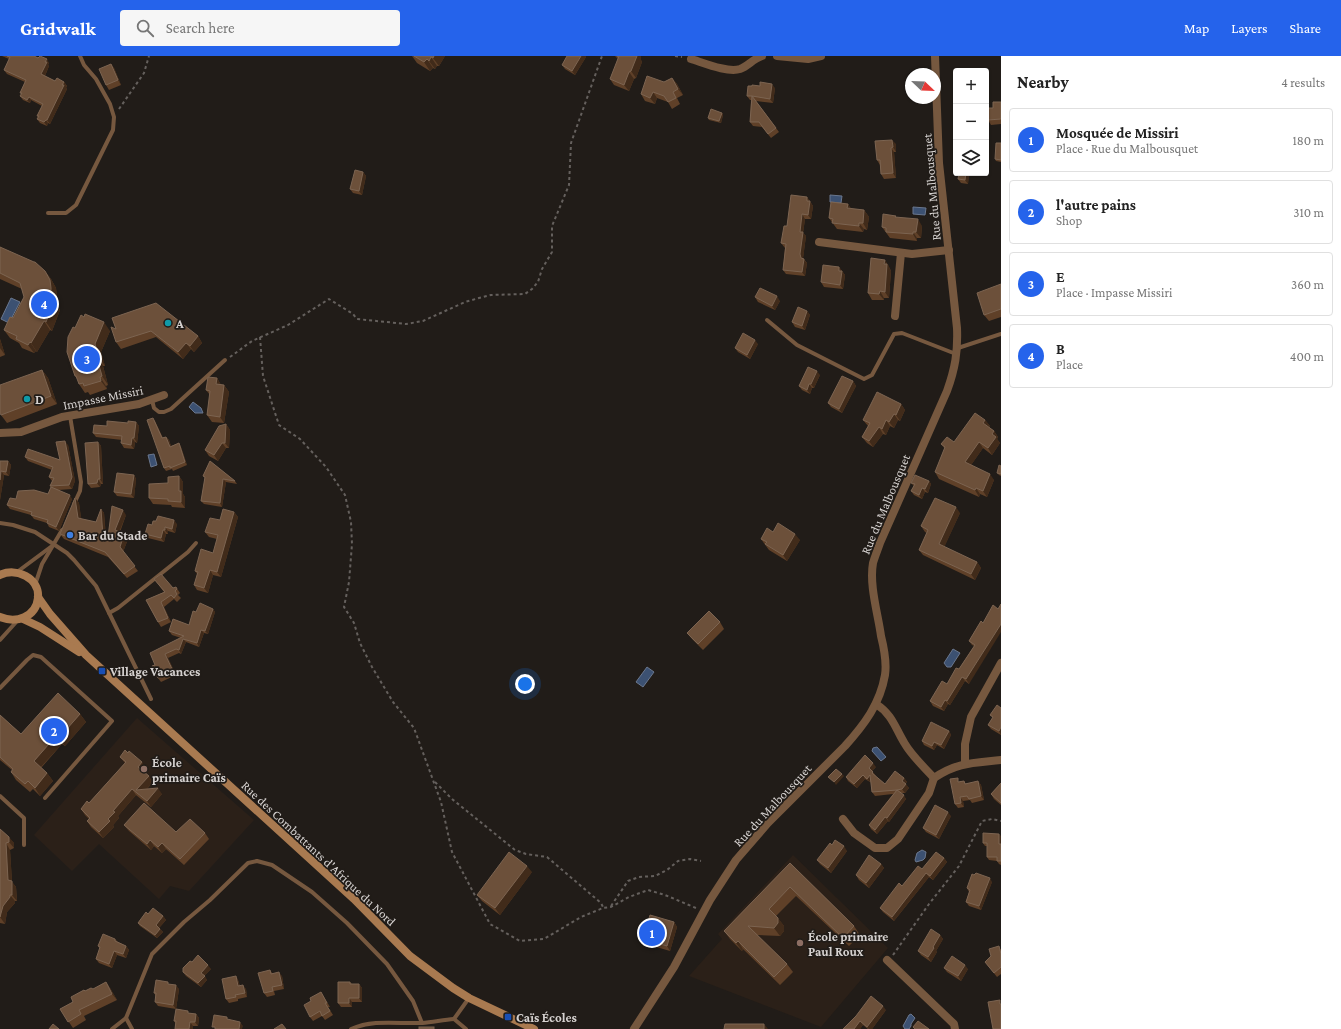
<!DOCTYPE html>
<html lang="en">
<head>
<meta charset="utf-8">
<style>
  body { margin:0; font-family:"Crimson Pro",serif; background:#f6f6f6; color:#222 }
  .controls { position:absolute; right:12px; top:12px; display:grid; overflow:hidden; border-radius:4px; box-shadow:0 1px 3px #0004 }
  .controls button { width:36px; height:36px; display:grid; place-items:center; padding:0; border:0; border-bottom:1px solid #e0e0e0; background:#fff; color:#222; font:20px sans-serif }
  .compass { position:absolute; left:905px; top:12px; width:36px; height:36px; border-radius:50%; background:#fff; box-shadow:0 1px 3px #0004; rotate:113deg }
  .you { position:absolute; left:525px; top:628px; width:14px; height:14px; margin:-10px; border:3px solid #fff; border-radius:50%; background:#1a73e8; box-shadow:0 0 0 6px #1a73e833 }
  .badge { display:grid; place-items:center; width:26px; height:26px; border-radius:50%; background:#2563eb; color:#fff; font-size:13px; font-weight:700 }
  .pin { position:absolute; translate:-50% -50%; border:2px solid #fff; box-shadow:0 1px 4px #0006 }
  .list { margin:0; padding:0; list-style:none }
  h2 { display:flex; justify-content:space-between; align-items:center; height:52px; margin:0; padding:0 16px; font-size:17px }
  h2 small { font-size:13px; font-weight:400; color:#767676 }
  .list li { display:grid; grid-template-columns:26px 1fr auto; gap:12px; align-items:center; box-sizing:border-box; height:64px; margin:0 8px 8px; padding:0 8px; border:1px solid #e0e0e0; border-radius:4px }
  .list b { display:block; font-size:15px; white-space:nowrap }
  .list p { margin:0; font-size:13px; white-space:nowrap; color:#767676 }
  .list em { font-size:13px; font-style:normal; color:#767676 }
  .icon { flex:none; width:22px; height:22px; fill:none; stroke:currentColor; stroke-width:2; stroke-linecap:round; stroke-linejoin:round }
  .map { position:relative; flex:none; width:1001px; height:973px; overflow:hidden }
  header { display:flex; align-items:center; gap:24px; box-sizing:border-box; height:56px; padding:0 20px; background:#2563eb; color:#fff }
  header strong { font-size:19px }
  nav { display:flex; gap:22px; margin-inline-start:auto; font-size:14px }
  .search { width:280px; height:36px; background:#f6f6f6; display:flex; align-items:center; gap:10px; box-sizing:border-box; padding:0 14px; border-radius:4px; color:#767676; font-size:15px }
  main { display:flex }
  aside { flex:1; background:#fff }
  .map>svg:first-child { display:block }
  .built { fill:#2b2018 }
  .water { fill:#3c5172; stroke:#6a778e }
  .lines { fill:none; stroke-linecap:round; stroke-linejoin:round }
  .path { stroke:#65605d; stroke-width:2; stroke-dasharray:3 3; stroke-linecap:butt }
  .lane { stroke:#76583f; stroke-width:4 }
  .street { stroke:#76583f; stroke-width:8 }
  .secondary { stroke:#a97a50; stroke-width:8 }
  .wall { fill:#5f4028 }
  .shaded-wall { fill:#412b1a }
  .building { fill:#6c503a; stroke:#7c6451 }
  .culture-dot { fill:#0f9aa8; stroke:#211c18; stroke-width:1.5 }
  .shop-dot { fill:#3f7fe0; stroke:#211c18; stroke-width:1.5 }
  .transit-dot { fill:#1a4fb4; stroke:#211c18; stroke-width:1.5 }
  .education-dot { fill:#8d6e63; stroke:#211c18; stroke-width:1.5 }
  .labels { text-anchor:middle; stroke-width:3.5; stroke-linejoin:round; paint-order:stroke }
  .street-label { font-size:13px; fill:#d5d1cf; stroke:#211c18 }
  .poi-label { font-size:13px; font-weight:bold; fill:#d5d1cf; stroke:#211c18; text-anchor:start }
</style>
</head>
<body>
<header>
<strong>Gridwalk</strong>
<div class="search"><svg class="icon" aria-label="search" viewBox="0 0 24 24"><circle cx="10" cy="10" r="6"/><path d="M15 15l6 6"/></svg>Search here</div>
<nav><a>Map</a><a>Layers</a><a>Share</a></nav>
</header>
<main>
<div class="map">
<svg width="1001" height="973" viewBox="0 0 1001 973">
  <rect width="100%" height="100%" fill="#211c18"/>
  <!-- built -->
  <g class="built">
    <path d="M 137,662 L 254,764 L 189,835 L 170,830 L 159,843 L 99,788 L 72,815 L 34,779 Z"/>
    <path d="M 793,799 L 888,892 L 821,971 L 689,920 L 722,883 L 718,878 Z"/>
  </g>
  <!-- water -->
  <g class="water">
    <path d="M 830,139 L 842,140 L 841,147 L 830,146 Z"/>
    <path d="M 913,151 L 926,152 L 925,159 L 913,158 Z"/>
    <path d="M 11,242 L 20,246 L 9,267 L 1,263 Z"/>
    <path d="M 193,346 L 201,352 L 203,357 L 195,357 L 189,351 Z"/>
    <path d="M 154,398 L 157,409 L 151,411 L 148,399 Z"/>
    <path d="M 953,593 L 960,597 L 951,611 L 947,611 L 944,607 Z"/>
    <path d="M 647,611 L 654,616 L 643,631 L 636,626 Z"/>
    <path d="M 877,691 L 886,701 L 881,705 L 872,695 L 873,692 Z"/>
    <path d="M 922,794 L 926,796 L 925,802 L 923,804 L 916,806 L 915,804 L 917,797 Z"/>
    <path d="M 911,958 L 915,962 L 911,968 L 911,970 L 909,973 L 905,973 L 903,970 L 909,959 Z"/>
  </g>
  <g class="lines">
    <!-- path -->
    <g class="path">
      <path d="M 675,0 L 682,1"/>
      <path d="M 119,53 L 144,17 L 149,0"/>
      <path d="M 260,281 L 263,320 L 279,369 L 300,383 L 326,411 L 345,439 L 351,466 L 352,488 L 349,526 L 344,551 L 354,567 L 360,587 L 372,611 L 393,646 L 414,672 L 441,746 L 452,796 L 490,868 L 520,885 L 544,883 L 581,861 L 603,852 L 611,851 L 629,841 L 648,834 L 665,839 L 696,852"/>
      <path d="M 230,301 L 252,285 L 288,269 L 329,243 L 353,258 L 357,263 L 406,268 L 423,265 L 465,246 L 479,242 L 491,239 L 525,238 L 532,233 L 538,226 L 542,213 L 552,196 L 552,170 L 569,129 L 571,87 L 602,0"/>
      <path d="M 435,726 L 452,743 L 515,794 L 526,798 L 547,801 L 601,847 L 603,851"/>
      <path d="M 611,850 L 628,825 L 639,821 L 655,820 L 667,814 L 678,805 L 690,803 L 701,805"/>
      <path d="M 893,899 L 929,848 L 959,810 L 982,765 L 992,763 L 1001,765"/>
    </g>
    <!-- lane -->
    <g class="lane">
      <path d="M 48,157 L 66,157 L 76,149 L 113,74 L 114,61 L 110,48 L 96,23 L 84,9 L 80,0"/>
      <path d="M 767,264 L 797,289 L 864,323 L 872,319 L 894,278 L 902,277 L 956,298"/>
      <path d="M 958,292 L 1001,278"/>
      <path d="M 152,344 L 154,352 L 159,356 L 164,356 L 171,353 L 225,304"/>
      <path d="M 70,360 L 81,426 L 80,435 L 74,448"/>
      <path d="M 0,467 L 13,469 L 35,476 L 67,497 L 74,504 L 96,530 L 151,643"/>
      <path d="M 17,516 L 52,490"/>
      <path d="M 35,529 L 42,508 L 62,474"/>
      <path d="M 109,557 L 118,552 L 188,496 L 196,487"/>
      <path d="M 0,584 L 18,564"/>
      <path d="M 0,632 L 27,604 L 33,599 L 41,601 L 112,665 L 45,742"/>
      <path d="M 0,740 L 24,762 L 24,789"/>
      <path d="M 126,962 L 132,973"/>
      <path d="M 112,973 L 126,962 L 152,898 L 184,866 L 210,844 L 248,807 L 257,805 L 272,809 L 312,836 L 347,867 L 387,908 L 413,945 L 422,967"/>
      <path d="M 351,973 C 374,963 398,968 422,967 C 433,966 443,964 454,963"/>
      <path d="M 466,973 L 454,963 L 469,942"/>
    </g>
    <!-- street -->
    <g class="street">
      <path d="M 777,0 L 808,3 L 821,0"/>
      <path d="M 691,3 C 704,7 728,17 740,13 C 748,10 753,3 762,0"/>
      <path d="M 819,186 L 912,198 L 949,194"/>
      <path d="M 895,260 L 901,197"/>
      <path d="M 0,377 L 21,376 L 62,361 L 139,348 L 164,339"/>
      <path d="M 876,648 C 893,659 895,672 905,688 C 912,700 924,711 934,722 C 957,706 974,707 1001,704"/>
      <path d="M 965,708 L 965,688 L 971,661 L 1001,607"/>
      <path d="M 843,763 L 854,777 L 875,792 L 887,792 L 898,783 L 929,737 L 934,722"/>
      <path d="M 887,904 L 954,968 L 955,973"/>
      <path d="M 634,973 L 674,911 L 710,844 L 736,804 L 768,767 L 845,690 C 864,669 880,648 885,619 C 887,606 884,592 881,580 C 878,558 869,529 873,507 C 875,500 878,493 880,487 L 947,335 C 955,313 958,296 957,272 L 939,107 L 935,0"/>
    </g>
    <!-- secondary -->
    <g class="secondary">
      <path d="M 0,519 C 16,511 40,522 38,542 C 36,561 16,568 0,561"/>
      <path d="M 38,541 L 50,558 L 86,599 L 354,843 L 410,900 L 453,932 L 469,942 L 534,973"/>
      <path d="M 23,563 L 40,571 L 79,596"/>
    </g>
  </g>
  <!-- wall -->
  <g class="wall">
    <path d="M 2,0 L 34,0 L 49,7 L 48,9 L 49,10 L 45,20 L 55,25 L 64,26 L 67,30 L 66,32 L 67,33 L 50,68 L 48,67 L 47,70 L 40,67 L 37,63 L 38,61 L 37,60 L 42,50 L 31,44 L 30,47 L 23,44 L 20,40 L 21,38 L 20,37 L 25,26 L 7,18 L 4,14 L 9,3 Z"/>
    <path d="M 412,0 L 445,0 L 439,10 L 437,10 L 435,13 L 433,12 L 430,15 L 417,7 Z"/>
    <path d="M 567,0 L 586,0 L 586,1 L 575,19 L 565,13 L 562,9 Z"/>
    <path d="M 615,0 L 641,0 L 641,4 L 642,6 L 636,22 L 634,23 L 629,35 L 614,29 L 610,23 L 618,3 Z"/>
    <path d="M 111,8 L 114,12 L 121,29 L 109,34 L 106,29 Z"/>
    <path d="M 672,22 L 677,28 L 683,39 L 677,42 L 680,48 L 672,53 L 668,46 L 657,42 L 655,48 L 645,45 L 641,38 Z"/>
    <path d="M 775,32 L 773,47 L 756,45 L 779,76 L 771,82 L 762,71 L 753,70 L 750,66 L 751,44 L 750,44 L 747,40 Z"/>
    <path d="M 1001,46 L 1001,68 L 991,69 L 988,64 L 993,52 Z"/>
    <path d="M 722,57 L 723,59 L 721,67 L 709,64 L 708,62 Z"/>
    <path d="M 1001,87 L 1001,106 L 996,105 L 995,103 Z"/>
    <path d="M 896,88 L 896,96 L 894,96 L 896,122 L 884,123 L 881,118 L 880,109 L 877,104 Z"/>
    <path d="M 363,116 L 366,120 L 362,139 L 353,137 L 350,133 Z"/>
    <path d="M 969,117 L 968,128 L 961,127 L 958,123 Z"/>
    <path d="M 807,141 L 813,150 L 811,163 L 805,163 L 803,177 L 806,180 L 803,202 L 807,207 L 805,220 L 786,218 L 783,214 L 785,192 L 781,187 L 787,170 Z"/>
    <path d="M 848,148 L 851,153 L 864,154 L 869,161 L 867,174 L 864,173 L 863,176 L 837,173 L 829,162 Z"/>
    <path d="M 896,160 L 896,161 L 922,170 L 921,182 L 917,182 L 917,185 L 890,182 L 882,171 Z"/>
    <path d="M 0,191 L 45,215 L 51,223 L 56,232 L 57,241 L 57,250 L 60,254 L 52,275 L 50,274 L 37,296 L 36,295 L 34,297 L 22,292 L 19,287 L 10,282 L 4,274 L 13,262 L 24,241 L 22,233 L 0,223 Z"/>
    <path d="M 889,210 L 889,211 L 891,215 L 889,242 L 884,242 L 884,244 L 872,244 L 868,237 Z"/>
    <path d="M 839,211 L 845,219 L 843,233 L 824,231 L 821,226 Z"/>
    <path d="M 1001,228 L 1001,261 L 989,265 L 984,259 Z"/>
    <path d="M 755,241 L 780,245 L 775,254 L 758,246 Z"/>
    <path d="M 807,255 L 810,259 L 805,274 L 795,271 L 792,266 Z"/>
    <path d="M 112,262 L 198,280 L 202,287 L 194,296 L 191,293 L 183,303 L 156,281 L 121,293 L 116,286 L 116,273 Z"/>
    <path d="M 75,272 L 110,275 L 101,296 L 105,310 L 103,310 L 108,329 L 106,330 L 107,333 L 90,339 L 88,336 L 85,337 L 79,328 L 78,324 L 75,320 Z"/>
    <path d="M 0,283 L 5,299 L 0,301 Z"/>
    <path d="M 758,288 L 750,303 L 738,296 L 735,292 Z"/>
    <path d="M 42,314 L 48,322 L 57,348 L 7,367 L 1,359 Z"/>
    <path d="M 820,319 L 814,332 L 812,332 L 810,338 L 802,334 L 799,330 Z"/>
    <path d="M 217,322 L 221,329 L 224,329 L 229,336 L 224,367 L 212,366 L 207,359 L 210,339 L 206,334 Z"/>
    <path d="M 853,325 L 856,330 L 842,357 L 831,351 L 828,347 Z"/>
    <path d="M 901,348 L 905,354 L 900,365 L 898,364 L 894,372 L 890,370 L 886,379 L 883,378 L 873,391 L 867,387 L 862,381 L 868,370 L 863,364 Z"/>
    <path d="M 153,362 L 155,365 L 163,382 L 166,381 L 169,384 L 171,390 L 179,387 L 181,391 L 187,409 L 173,415 L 172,413 L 166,415 L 164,412 Z"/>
    <path d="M 985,364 L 990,370 L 989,371 L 994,375 L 998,381 L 997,383 L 1000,387 L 992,399 L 983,392 L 971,409 L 994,424 L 987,441 L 980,438 L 979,441 L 939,423 L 935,416 L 945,393 L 941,388 L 954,386 Z"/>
    <path d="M 136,366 L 139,370 L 137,387 L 135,386 L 134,393 L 124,392 L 121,387 L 122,384 L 96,381 L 93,377 L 107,370 Z"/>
    <path d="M 226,368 L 230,374 L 229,392 L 226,392 L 218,405 L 209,400 L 205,394 Z"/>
    <path d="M 98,386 L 101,390 L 103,428 L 101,428 L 100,431 L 91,432 L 88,428 Z"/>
    <path d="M 68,389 L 75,425 L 72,433 L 58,434 L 72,443 L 59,475 L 49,471 L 47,467 L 34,463 L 31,459 L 10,453 L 7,449 L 16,443 L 48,438 L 51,432 L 50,430 L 52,425 L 49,421 L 52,414 L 28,405 L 25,401 L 60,404 Z"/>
    <path d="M 0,405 L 8,405 L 11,409 L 9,420 L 4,419 L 0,444 Z"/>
    <path d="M 210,405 L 235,425 L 237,428 L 226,426 L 222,451 L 204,448 L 201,445 L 205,422 L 203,420 Z"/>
    <path d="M 1001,410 L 1001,420 L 999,419 L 997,417 Z"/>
    <path d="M 134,419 L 136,423 L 134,442 L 117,440 L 114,436 Z"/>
    <path d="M 179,420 L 183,426 L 183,438 L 185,441 L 185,452 L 172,451 L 171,449 L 153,448 L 149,442 L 168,427 Z"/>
    <path d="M 929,425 L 931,428 L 928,437 L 925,436 L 922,443 L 914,439 L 911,435 L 914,430 L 911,427 Z"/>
    <path d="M 75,442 L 79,447 L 81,463 L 96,466 L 101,453 L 104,457 L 106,481 L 108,481 L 126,459 L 120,476 L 124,478 L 128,483 L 123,496 L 138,515 L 127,522 L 108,501 L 64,483 L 60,478 Z"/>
    <path d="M 234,456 L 238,461 L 221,521 L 213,519 L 208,537 L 197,534 L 194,529 L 197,518 L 195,515 L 213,497 L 217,483 L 209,481 L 205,476 L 220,464 Z"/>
    <path d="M 960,457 L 944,491 L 977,506 L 981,512 L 975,524 L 923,499 L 919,494 L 927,477 L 925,476 L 921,470 Z"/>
    <path d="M 177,468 L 175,477 L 168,475 L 168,478 L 166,478 L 164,486 L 148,482 L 145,478 L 152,469 Z"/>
    <path d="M 773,476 L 800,484 L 787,505 L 769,494 L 761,483 Z"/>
    <path d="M 154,523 L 173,532 L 176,531 L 180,537 L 178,539 L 181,542 L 177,546 L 174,543 L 164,551 L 171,566 L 161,571 L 158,566 L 146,544 L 164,536 Z"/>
    <path d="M 213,553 L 215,556 L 208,578 L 204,577 L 199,591 L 186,586 L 181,598 L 179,597 L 168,602 L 176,619 L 161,626 L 158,622 L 155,609 L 181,582 L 172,579 L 169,575 L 189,569 L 196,556 Z"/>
    <path d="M 981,565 L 969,628 L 965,625 L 950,649 L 948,648 L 944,655 L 933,650 L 930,645 L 947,628 L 959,613 L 974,590 L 972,589 L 969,585 Z"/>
    <path d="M 720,566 L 724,573 L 703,594 L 692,583 L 687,577 Z"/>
    <path d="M 1001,652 L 1001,679 L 991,673 L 988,669 L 993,662 L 990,659 Z"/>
    <path d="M 80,658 L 86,666 L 65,690 L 62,688 L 41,712 L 47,717 L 53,725 L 40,740 L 33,733 L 30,736 L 16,724 L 11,716 L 12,714 L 0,704 L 0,659 L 21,678 Z"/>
    <path d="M 949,675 L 951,679 L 944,693 L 937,689 L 934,694 L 924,689 L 922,685 Z"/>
    <path d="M 120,701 L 146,712 L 143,716 L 153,726 L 147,733 L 162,738 L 151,751 L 136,739 L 118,760 L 119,762 L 113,769 L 114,771 L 103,782 L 91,771 L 87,765 L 89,763 L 85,759 L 81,753 L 89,747 L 125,707 Z"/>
    <path d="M 876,711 L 872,715 L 876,720 L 875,720 L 885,728 L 904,722 L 907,726 L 905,728 L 909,732 L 905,737 L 901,737 L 906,743 L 889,766 L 888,765 L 877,778 L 871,773 L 869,769 L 893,738 L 875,740 L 872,736 L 871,725 L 870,726 L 865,723 L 857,732 L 848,725 L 846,721 Z"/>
    <path d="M 960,725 L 964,725 L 966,728 L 978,725 L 981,729 L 984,744 L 972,747 L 970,744 L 963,745 L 964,751 L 958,752 L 955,748 Z"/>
    <path d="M 1001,727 L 1001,749 L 994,743 L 991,738 Z"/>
    <path d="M 951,760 L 939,783 L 926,776 L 923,772 Z"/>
    <path d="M 124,769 L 176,776 L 205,777 L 209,783 L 184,809 L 166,793 L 162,797 L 154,790 L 151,794 L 129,775 Z"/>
    <path d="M 0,773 L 14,787 L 14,792 L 10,794 L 12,826 L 16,831 L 17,845 L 15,845 L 15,847 L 7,856 L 5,868 L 0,867 Z"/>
    <path d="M 1001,780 L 1001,809 L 999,808 L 997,805 L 989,804 L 987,801 L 987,790 L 985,790 L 983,787 Z"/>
    <path d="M 832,789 L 847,795 L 831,817 L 820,808 L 817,804 Z"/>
    <path d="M 944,802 L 947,806 L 933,824 L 929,821 L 894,865 L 883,856 L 880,852 L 902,830 L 922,813 Z"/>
    <path d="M 790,807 L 854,870 L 860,879 L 849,890 L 796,840 L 776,860 L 784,870 L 784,875 L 780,880 L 757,879 L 787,908 L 793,916 L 780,929 L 743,893 L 742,895 L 730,883 L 724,875 Z"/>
    <path d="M 881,808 L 884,812 L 869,832 L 859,824 L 856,819 Z"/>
    <path d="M 532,816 L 500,859 L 482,845 L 477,839 Z"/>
    <path d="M 992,826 L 981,854 L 969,850 L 966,846 L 969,836 L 967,832 Z"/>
    <path d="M 148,858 L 163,860 L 166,864 L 159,872 L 163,876 L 157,882 L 140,870 L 138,867 Z"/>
    <path d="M 674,866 L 677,871 L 670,895 L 646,888 L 643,883 Z"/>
    <path d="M 940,879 L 943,883 L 936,895 L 937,896 L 931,906 L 921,899 L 918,895 Z"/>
    <path d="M 115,883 L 118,886 L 126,890 L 129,894 L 126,902 L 117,899 L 112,912 L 99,907 L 96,903 L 100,893 L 98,890 Z"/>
    <path d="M 1001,893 L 1001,918 L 997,921 L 985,906 L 991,900 Z"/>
    <path d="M 192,906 L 211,913 L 204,920 L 207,924 L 201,931 L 186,920 L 183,916 Z"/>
    <path d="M 944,912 L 968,913 L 961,925 L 947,916 Z"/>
    <path d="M 270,914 L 272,917 L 282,920 L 284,933 L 274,935 L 275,939 L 267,941 L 264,937 Z"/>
    <path d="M 236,920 L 238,924 L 240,930 L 246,933 L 247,941 L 238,943 L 238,945 L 229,947 L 226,943 Z"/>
    <path d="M 106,926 L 110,932 L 117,944 L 84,960 L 86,964 L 73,972 L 60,953 L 73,946 L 85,935 L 93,933 Z"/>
    <path d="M 350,926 L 352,928 L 359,928 L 362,932 L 362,946 L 352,946 L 352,951 L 341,951 L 338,947 Z"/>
    <path d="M 170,928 L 179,933 L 176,953 L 158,950 L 155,946 L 156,940 L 154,937 Z"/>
    <path d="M 321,936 L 330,951 L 328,951 L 333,959 L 325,964 L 322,960 L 313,965 L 310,961 L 311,945 Z"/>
    <path d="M 886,954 L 872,973 L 868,973 L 863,969 L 860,973 L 843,973 Z"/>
    <path d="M 190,957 L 196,958 L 199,962 L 198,970 L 193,970 L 193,973 L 175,973 L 176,968 L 174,965 Z"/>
  </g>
  <!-- shaded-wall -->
  <g class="shaded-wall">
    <path d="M 434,0 L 445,0 L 439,10 L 433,2 Z"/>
    <path d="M 581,0 L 586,0 L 586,1 L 575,19 L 572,15 Z"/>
    <path d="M 637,0 L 641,0 L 641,4 L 642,6 L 636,22 L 631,15 Z"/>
    <path d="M 431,1 L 437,10 L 435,13 L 429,5 Z"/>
    <path d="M 47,3 L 49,7 L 48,9 L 49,10 L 44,22 L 41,18 Z"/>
    <path d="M 427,3 L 433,12 L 430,15 L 424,6 Z"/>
    <path d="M 111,8 L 114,12 L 121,29 L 118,24 Z"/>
    <path d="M 629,16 L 634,23 L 629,35 L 624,29 Z"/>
    <path d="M 672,22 L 677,28 L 683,39 L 678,33 Z"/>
    <path d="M 64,26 L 67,30 L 66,32 L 67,33 L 50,68 L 47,64 Z"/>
    <path d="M 772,28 L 775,32 L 773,47 L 770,43 Z"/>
    <path d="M 653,36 L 657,42 L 655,48 L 650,42 Z"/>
    <path d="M 29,41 L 31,44 L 30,47 L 27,44 Z"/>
    <path d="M 722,57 L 723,59 L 721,67 L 719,65 Z"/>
    <path d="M 46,64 L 48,67 L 47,70 L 44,66 Z"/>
    <path d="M 986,64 L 988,66 L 986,87 Z"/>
    <path d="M 892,84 L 896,88 L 896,96 L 893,91 Z"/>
    <path d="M 891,92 L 894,96 L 896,122 L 893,117 Z"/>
    <path d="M 363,116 L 366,120 L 362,139 L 359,135 Z"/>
    <path d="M 966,117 L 969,117 L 968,128 L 965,124 Z"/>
    <path d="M 807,141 L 813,150 L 811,163 L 808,159 L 807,145 Z"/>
    <path d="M 848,148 L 852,154 L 847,152 Z"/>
    <path d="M 864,154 L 869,161 L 867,174 L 863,167 Z"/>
    <path d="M 802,158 L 805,163 L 803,177 L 806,180 L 803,203 L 807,207 L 805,220 L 802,216 L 800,198 L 800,176 Z"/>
    <path d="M 918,163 L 922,170 L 921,182 L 916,176 Z"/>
    <path d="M 859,167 L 864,173 L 863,176 L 859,170 Z"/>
    <path d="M 913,176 L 917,182 L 917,185 L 913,178 Z"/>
    <path d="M 885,204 L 889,210 L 889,211 L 891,215 L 889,242 L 885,236 Z"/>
    <path d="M 839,211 L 845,219 L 843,233 L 840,229 L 839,215 Z"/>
    <path d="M 45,215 L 51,223 L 56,232 L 57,241 L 57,250 L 60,254 L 52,275 L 46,266 L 51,244 Z"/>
    <path d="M 880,235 L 884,242 L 884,244 L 879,238 Z"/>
    <path d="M 777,240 L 780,245 L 775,254 L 772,250 Z"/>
    <path d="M 807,255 L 810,259 L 805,274 L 802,270 Z"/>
    <path d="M 44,265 L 50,274 L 37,296 L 31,287 Z"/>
    <path d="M 104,266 L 110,275 L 101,296 L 105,310 L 99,301 L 95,288 Z"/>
    <path d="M 198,280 L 202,287 L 194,296 L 190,290 Z"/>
    <path d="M 0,283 L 5,299 L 0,292 Z"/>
    <path d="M 755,284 L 758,288 L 750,303 L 747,299 Z"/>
    <path d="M 30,286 L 36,295 L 34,297 L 28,289 Z"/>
    <path d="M 186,287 L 191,293 L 183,303 L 178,296 Z"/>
    <path d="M 97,302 L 103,310 L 108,329 L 102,320 Z"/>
    <path d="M 42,314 L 48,322 L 57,348 L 51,340 Z"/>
    <path d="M 817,315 L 820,319 L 814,332 L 811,328 Z"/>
    <path d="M 100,321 L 106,330 L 107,333 L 101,325 Z"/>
    <path d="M 217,322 L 221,329 L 216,328 Z"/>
    <path d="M 853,325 L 856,330 L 842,357 L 839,353 Z"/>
    <path d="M 809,328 L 812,332 L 810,338 L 807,334 Z"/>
    <path d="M 224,329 L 229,336 L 224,367 L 220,361 Z"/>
    <path d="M 901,348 L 905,354 L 900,365 L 896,359 Z"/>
    <path d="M 894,358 L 898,364 L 894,372 L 889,366 Z"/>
    <path d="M 886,364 L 890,370 L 886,379 L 882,373 Z"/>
    <path d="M 985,364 L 990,370 L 987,374 L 983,367 Z"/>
    <path d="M 136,366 L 139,370 L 137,387 L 134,382 Z"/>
    <path d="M 226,368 L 230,374 L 229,392 L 225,387 Z"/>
    <path d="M 879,371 L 883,378 L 873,391 L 869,385 Z"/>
    <path d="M 994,375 L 998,381 L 997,383 L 1000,387 L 992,399 L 988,392 L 992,378 Z"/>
    <path d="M 166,381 L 169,384 L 172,394 L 170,391 Z"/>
    <path d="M 132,382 L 135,386 L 134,393 L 131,389 Z"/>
    <path d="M 65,385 L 68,389 L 75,425 L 72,433 L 69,429 Z"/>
    <path d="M 98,386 L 101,390 L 103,428 L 100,423 Z"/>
    <path d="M 979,386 L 983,392 L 969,412 L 965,406 Z"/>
    <path d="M 179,387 L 181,391 L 187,409 L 185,406 Z"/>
    <path d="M 222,387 L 226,392 L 218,405 L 214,399 Z"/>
    <path d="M 8,405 L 11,409 L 9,420 L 6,416 Z"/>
    <path d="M 1,415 L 4,419 L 0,444 L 0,424 Z"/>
    <path d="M 990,418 L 994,424 L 987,441 L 983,435 Z"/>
    <path d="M 134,419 L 136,423 L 134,442 L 131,438 Z"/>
    <path d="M 179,420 L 183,426 L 183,438 L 185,441 L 185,452 L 181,446 L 179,435 Z"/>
    <path d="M 98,423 L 101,428 L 100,431 L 97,427 Z"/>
    <path d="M 223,423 L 226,426 L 222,451 L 220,447 Z"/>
    <path d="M 929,425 L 931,428 L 928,437 L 925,433 Z"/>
    <path d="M 922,432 L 925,436 L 922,443 L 919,439 Z"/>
    <path d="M 976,432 L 980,438 L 979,441 L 975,434 Z"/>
    <path d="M 70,439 L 72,443 L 59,475 L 56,471 Z"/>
    <path d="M 75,442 L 79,447 L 82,467 L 78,462 Z"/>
    <path d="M 956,451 L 960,457 L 943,494 L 939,488 Z"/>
    <path d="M 101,453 L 104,457 L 106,486 L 103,481 Z"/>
    <path d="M 123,454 L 126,459 L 118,479 L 115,474 Z"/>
    <path d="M 234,456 L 238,461 L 221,521 L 217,516 Z"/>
    <path d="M 174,464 L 177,468 L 175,477 L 172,473 Z"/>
    <path d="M 165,471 L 168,475 L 168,478 L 165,474 Z"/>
    <path d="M 163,474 L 166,478 L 164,486 L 161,482 Z"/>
    <path d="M 124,478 L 128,483 L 123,496 L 120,491 Z"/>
    <path d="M 795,478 L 800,484 L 787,505 L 783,499 Z"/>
    <path d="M 977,506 L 981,512 L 975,524 L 971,518 Z"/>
    <path d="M 210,514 L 213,519 L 208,537 L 204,532 Z"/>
    <path d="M 161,546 L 164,551 L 171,566 L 168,562 Z"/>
    <path d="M 213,553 L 215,556 L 208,578 L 205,575 Z"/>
    <path d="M 1001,568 L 1001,576 L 969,628 L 966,623 Z"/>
    <path d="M 201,574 L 204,577 L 199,591 L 197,587 Z"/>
    <path d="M 183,583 L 186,586 L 181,598 L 179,594 Z"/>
    <path d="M 165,598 L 168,602 L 176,619 L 173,615 Z"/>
    <path d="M 962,621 L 965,625 L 950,649 L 947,645 Z"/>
    <path d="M 945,644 L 948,648 L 944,655 L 941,651 Z"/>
    <path d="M 80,658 L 86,666 L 65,690 L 59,682 Z"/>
    <path d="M 1001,671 L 1001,679 L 999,675 Z"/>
    <path d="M 949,675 L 951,679 L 944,693 L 941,689 Z"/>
    <path d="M 56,680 L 62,688 L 39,713 L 34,705 Z"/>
    <path d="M 934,686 L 937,689 L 934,694 L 932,690 Z"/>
    <path d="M 142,706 L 146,712 L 142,717 L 138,711 Z"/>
    <path d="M 873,707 L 876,711 L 871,716 L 869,712 Z"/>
    <path d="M 47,717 L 53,725 L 40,740 L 35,732 Z"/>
    <path d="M 842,718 L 844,720 L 836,729 L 834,726 Z"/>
    <path d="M 863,719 L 865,723 L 857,732 L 854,728 Z"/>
    <path d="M 870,719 L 873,723 L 870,726 L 867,723 Z"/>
    <path d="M 149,720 L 153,726 L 140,740 L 136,734 Z"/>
    <path d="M 904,722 L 907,726 L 905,729 L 902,725 Z"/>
    <path d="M 978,725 L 981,729 L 984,744 L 981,740 Z"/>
    <path d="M 906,728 L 909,732 L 905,737 L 902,733 Z"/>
    <path d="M 158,732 L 162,738 L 151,751 L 147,745 Z"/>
    <path d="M 132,733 L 136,739 L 118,760 L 119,762 L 113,769 L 114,771 L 103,782 L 99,776 L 113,755 Z"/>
    <path d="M 904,739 L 906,743 L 889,766 L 887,762 Z"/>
    <path d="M 960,741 L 963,745 L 964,751 L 961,747 Z"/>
    <path d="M 948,756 L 951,760 L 939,783 L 936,779 Z"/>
    <path d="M 885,761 L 888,765 L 877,778 L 875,774 Z"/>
    <path d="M 999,778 L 1001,780 L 1001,791 L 999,788 Z"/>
    <path d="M 9,781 L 14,787 L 14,792 L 9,786 Z"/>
    <path d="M 150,784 L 154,790 L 151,794 L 147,788 Z"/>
    <path d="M 6,787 L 10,794 L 12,826 L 16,831 L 17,845 L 12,839 L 8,824 Z"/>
    <path d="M 162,787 L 166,793 L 162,797 L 158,791 Z"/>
    <path d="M 844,790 L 847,795 L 831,817 L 828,812 Z"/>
    <path d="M 944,802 L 947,806 L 933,824 L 930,820 Z"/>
    <path d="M 881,808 L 884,812 L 869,832 L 866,827 Z"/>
    <path d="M 527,810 L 532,816 L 500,859 L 495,852 Z"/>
    <path d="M 926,817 L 929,821 L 894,865 L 892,861 Z"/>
    <path d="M 990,822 L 992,826 L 981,854 L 979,850 Z"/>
    <path d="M 10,839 L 15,845 L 15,847 L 7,856 L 5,868 L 0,861 L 3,850 Z"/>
    <path d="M 163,860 L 166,864 L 159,872 L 156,869 Z"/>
    <path d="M 778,862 L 784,870 L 784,875 L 780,880 L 774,872 Z"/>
    <path d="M 674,866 L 677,871 L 670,895 L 667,890 Z"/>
    <path d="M 160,873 L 163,876 L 157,882 L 155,879 Z"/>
    <path d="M 940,879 L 943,883 L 936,895 L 937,896 L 931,906 L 928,901 L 933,891 Z"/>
    <path d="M 738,885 L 743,893 L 742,895 L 736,887 Z"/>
    <path d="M 126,890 L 129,894 L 126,902 L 123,898 Z"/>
    <path d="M 114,895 L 117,899 L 112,912 L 109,908 Z"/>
    <path d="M 208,909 L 211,913 L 203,921 L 201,917 Z"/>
    <path d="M 965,909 L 968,913 L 961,925 L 958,920 Z"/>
    <path d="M 279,916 L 282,920 L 284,933 L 282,929 Z"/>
    <path d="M 205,920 L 207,924 L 201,931 L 198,927 Z"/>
    <path d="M 236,920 L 238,924 L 241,934 L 238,930 Z"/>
    <path d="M 106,926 L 110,932 L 117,944 L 112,938 Z"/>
    <path d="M 359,928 L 362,932 L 362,946 L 359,942 Z"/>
    <path d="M 176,929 L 179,933 L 176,953 L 173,949 Z"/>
    <path d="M 243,929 L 246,933 L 247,941 L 245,937 Z"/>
    <path d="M 349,942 L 352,946 L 352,951 L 349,947 Z"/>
    <path d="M 883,950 L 886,954 L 872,973 L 869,973 L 867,971 Z"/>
    <path d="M 196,958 L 199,962 L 198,970 L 195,966 Z"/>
    <path d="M 860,965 L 863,969 L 860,973 L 854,973 Z"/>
    <path d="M 190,966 L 193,970 L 193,973 L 189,973 Z"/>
    <path d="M 240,966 L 243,970 L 242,973 L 239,973 Z"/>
    <path d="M 764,968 L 768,973 L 764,973 Z"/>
  </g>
  <!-- building -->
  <g class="building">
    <path d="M 7,0 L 34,0 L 38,2 L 40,0 L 47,3 L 45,6 L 47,6 L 41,18 L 55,25 L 57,22 L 64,26 L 62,29 L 64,29 L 47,64 L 46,64 L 44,66 L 37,63 L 39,60 L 37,60 L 43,48 L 29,41 L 27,44 L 20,40 L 22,37 L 20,37 L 26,24 L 4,14 L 10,1 Z"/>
    <path d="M 414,0 L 434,0 L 433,2 L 431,1 L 429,5 L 427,3 L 424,6 Z"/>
    <path d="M 567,0 L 581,0 L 572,15 L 562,9 Z"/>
    <path d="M 617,0 L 637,0 L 631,15 L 629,16 L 624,29 L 610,23 L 619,0 Z"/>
    <path d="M 111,8 L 118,24 L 106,29 L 99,13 Z"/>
    <path d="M 647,20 L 664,26 L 672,22 L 678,33 L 673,36 L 676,42 L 668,46 L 664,40 L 653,36 L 650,42 L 641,38 Z"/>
    <path d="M 760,26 L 772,28 L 770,43 L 752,40 L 776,72 L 768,78 L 759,66 L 750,66 L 752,40 L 747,40 L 748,30 L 752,30 L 752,29 L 760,30 Z"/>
    <path d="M 993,46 L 1001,46 L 1001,63 L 988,64 L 987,52 L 993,52 Z"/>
    <path d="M 711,53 L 722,57 L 719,65 L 708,62 Z"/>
    <path d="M 892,84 L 893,91 L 891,92 L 893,117 L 881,118 L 880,104 L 877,104 L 875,85 Z"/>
    <path d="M 996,87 L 1001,87 L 1001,104 L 995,103 Z"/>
    <path d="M 355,114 L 363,116 L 359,135 L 350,133 Z"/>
    <path d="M 959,117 L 966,117 L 965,124 L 958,123 Z"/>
    <path d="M 791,139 L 807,141 L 807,145 L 810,145 L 808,159 L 802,158 L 800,176 L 803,176 L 800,198 L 801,202 L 804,203 L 802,216 L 783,214 L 786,188 L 781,187 L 784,170 L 787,170 Z"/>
    <path d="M 831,146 L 848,148 L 847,152 L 864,154 L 863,167 L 859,167 L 859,170 L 832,167 L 833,163 L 829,162 Z"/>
    <path d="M 883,158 L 896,160 L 895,161 L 918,163 L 916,176 L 913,176 L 913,178 L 886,176 L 886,172 L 882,171 Z"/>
    <path d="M 0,191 L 34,206 L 35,206 L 45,215 L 50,224 L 51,232 L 51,244 L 54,246 L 46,266 L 44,265 L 31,287 L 30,286 L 28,289 L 16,283 L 17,280 L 4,274 L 10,261 L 13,262 L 24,241 L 20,227 L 0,217 Z"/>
    <path d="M 871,202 L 885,204 L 884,208 L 887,208 L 885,236 L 880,235 L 879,238 L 868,237 Z"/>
    <path d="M 823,209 L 839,211 L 839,215 L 842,215 L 840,229 L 821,226 Z"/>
    <path d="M 1001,228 L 1001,253 L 984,259 L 977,237 Z"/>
    <path d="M 760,232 L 777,240 L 772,250 L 755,241 Z"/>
    <path d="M 156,247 L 198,280 L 190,290 L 186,287 L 178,296 L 151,275 L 116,286 L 111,271 L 116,273 L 112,262 Z"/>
    <path d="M 798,251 L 807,255 L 802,270 L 792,266 Z"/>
    <path d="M 85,258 L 104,266 L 95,288 L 99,301 L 97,302 L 102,320 L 100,321 L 101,325 L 84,330 L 83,327 L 79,328 L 76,320 L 75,320 L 67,296 L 68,281 L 73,271 L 75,272 L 81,259 L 84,261 Z"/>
    <path d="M 743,277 L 755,284 L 747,299 L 735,292 Z"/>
    <path d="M 808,311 L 817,315 L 811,328 L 809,328 L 807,334 L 799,330 Z"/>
    <path d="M 42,314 L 51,340 L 1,359 L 0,357 L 0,329 Z"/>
    <path d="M 842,320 L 853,325 L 839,353 L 828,347 Z"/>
    <path d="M 208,321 L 217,322 L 216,328 L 224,329 L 220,361 L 207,359 L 210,335 L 206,334 Z"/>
    <path d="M 877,336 L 901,348 L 896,359 L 894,358 L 889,366 L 886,364 L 882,373 L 879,371 L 869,385 L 862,381 L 870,367 L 863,364 Z"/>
    <path d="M 975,357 L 985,364 L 983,367 L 994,375 L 992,378 L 996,381 L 988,392 L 979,386 L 965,406 L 990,418 L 983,435 L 976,432 L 975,434 L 935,416 L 945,391 L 941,388 L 947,381 L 954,386 Z"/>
    <path d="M 153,362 L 162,382 L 166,381 L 170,391 L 179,387 L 185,406 L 170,412 L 170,410 L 164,412 L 147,364 Z"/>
    <path d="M 107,365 L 128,367 L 128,365 L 136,366 L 134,382 L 132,382 L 131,389 L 121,387 L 122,380 L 93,377 L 94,369 L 107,370 Z"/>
    <path d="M 226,368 L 225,387 L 222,387 L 214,399 L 205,394 L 219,370 Z"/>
    <path d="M 65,385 L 72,421 L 69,429 L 50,430 L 54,422 L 49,421 L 53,411 L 25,401 L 28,393 L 60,404 L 56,386 Z"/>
    <path d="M 98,386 L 100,423 L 98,423 L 97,427 L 88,428 L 85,387 Z"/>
    <path d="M 0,405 L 8,405 L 6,416 L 1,415 L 0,424 Z"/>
    <path d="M 210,405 L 235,425 L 223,423 L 220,447 L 201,445 L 205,421 L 203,420 Z"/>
    <path d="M 999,409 L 1001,410 L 1001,418 L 997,417 Z"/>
    <path d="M 117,417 L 134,419 L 131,438 L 114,436 Z"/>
    <path d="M 915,419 L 929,425 L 925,433 L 922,432 L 919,439 L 911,435 L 915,428 L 911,427 Z"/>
    <path d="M 179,420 L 179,435 L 181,435 L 181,446 L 168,445 L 168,443 L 149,442 L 149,428 L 168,427 L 168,421 Z"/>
    <path d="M 51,431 L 70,439 L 56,471 L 47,467 L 48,464 L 31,459 L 32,456 L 7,449 L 10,442 L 16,443 L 18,435 L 34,434 L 48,438 Z"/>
    <path d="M 75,442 L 78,462 L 96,466 L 101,453 L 103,481 L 108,481 L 112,450 L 123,454 L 115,474 L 124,478 L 120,491 L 135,510 L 124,518 L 105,496 L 60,478 Z"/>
    <path d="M 935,442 L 956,451 L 939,488 L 977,506 L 971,518 L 919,494 L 928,474 L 921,470 Z"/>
    <path d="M 223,453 L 234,456 L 217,516 L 210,514 L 204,532 L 194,529 L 198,516 L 195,515 L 201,493 L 213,497 L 218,479 L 205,476 L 210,462 L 220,464 Z"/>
    <path d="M 158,460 L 174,464 L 172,473 L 165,471 L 165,474 L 163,474 L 161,482 L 145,478 L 148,468 L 152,469 L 153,465 L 156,465 Z"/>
    <path d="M 778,467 L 795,478 L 783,499 L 765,488 L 767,486 L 761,483 L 767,472 L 773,476 Z"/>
    <path d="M 161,518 L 173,532 L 176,531 L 177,533 L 175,535 L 177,538 L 174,542 L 171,539 L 161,546 L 168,562 L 158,566 L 146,544 L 165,536 L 154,523 Z"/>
    <path d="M 200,547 L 213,553 L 205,575 L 201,574 L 197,587 L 183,583 L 179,594 L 176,593 L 165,598 L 173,615 L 158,622 L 152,610 L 155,609 L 150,597 L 184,580 L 169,575 L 173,563 L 189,569 L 193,555 L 196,556 Z"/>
    <path d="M 1001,548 L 1001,568 L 966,623 L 962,621 L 947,645 L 945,644 L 941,651 L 930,645 L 942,625 L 947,628 L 956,612 L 959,613 L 975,589 L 969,585 L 981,565 L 983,567 L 993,549 L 998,553 Z"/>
    <path d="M 709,555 L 720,566 L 698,588 L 687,577 Z"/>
    <path d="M 58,637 L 80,658 L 59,682 L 56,680 L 34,705 L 47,717 L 35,732 L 28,725 L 25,728 L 11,716 L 13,713 L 0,701 L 0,659 L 21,678 Z"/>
    <path d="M 997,649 L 1001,652 L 1001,671 L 999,675 L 988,669 L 993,661 L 990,659 Z"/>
    <path d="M 931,666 L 949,675 L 941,689 L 934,686 L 932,690 L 922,685 Z"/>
    <path d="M 125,694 L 128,697 L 129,695 L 142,706 L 138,711 L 149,720 L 136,734 L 158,732 L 147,745 L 132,733 L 113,755 L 115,756 L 108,763 L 110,765 L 99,776 L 87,765 L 90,762 L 81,753 L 87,745 L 89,747 L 126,706 L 120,701 Z"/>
    <path d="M 865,699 L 873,707 L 869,712 L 873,716 L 872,717 L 885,728 L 895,715 L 904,722 L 902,725 L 906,728 L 902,733 L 897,734 L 904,739 L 887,762 L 885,761 L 875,774 L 869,769 L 897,734 L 872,736 L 870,719 L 867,723 L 863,719 L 854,728 L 846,721 Z"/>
    <path d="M 836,713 L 842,718 L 834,726 L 828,721 Z"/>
    <path d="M 958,722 L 958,726 L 964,725 L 965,728 L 978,725 L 981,740 L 969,743 L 967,740 L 960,741 L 961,747 L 955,748 L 950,723 Z"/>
    <path d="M 1001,727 L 1001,747 L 991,738 Z"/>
    <path d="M 144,747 L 176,776 L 190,763 L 205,777 L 180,803 L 162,787 L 158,791 L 150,784 L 147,788 L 124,769 Z"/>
    <path d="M 935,749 L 948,756 L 936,779 L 923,772 Z"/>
    <path d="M 0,773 L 9,781 L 9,786 L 6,787 L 8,824 L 12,825 L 12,839 L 10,839 L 10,841 L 3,850 L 0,861 Z"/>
    <path d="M 983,777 L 999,778 L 999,788 L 1001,788 L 1001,805 L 997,805 L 997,801 L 987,801 L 987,787 L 983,787 Z"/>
    <path d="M 835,784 L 844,790 L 828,812 L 817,804 L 830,787 L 832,789 Z"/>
    <path d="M 509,796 L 527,810 L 495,852 L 477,839 Z"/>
    <path d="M 936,796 L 944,802 L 930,820 L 926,817 L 892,861 L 880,852 L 899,827 L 902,830 L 918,810 L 922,813 Z"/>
    <path d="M 869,799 L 881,808 L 866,827 L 856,819 Z"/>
    <path d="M 790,807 L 854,870 L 843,882 L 790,831 L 769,853 L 778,862 L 778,867 L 774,872 L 748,870 L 787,908 L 774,921 L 738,885 L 736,887 L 724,875 Z"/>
    <path d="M 976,817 L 990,822 L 979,850 L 966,846 L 970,834 L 967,832 L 972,818 L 974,819 Z"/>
    <path d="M 153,852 L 163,860 L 156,869 L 160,873 L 155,879 L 138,867 L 146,856 L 148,858 Z"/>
    <path d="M 650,859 L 674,866 L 667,890 L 643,883 Z"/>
    <path d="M 931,873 L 940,879 L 933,891 L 934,892 L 928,901 L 918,895 Z"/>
    <path d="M 103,878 L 115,883 L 115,885 L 126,890 L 123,898 L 114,895 L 109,908 L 96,903 L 100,891 L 98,890 Z"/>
    <path d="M 999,890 L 1001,898 L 1001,911 L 994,917 L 985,906 L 991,900 L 989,893 Z"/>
    <path d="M 198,899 L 208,909 L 201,917 L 205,920 L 198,927 L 183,916 L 183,912 L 190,905 L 192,906 Z"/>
    <path d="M 952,900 L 965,909 L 958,920 L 944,912 Z"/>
    <path d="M 270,914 L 271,918 L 279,916 L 282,929 L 272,931 L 273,935 L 264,937 L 258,917 Z"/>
    <path d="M 236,920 L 238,930 L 243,929 L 245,937 L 235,939 L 236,941 L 226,943 L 222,923 Z"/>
    <path d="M 156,924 L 168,926 L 168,928 L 176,929 L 173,949 L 155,946 L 156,937 L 154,937 Z"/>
    <path d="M 106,926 L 112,938 L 79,954 L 81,958 L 68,966 L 60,953 L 73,946 L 71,941 L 84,934 L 85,935 L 91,932 L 93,933 Z"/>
    <path d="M 338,926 L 350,926 L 350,928 L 359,928 L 359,942 L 349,942 L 349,947 L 338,947 Z"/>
    <path d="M 321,936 L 327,947 L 325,947 L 330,955 L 322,960 L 320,955 L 310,961 L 304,949 L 311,945 L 310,942 Z"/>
    <path d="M 871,940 L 883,950 L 867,971 L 860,965 L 854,973 L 843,973 L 856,960 Z"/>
    <path d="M 1000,944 L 1000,948 L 1001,948 L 1001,973 L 993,973 L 988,946 Z"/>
    <path d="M 176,953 L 188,955 L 188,957 L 196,958 L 195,966 L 190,966 L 189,973 L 175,973 L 176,965 L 174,965 Z"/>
    <path d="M 214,959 L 227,961 L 227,963 L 240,966 L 239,973 L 215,973 L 215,971 L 212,971 Z"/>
    <path d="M 918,965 L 929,973 L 915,973 L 913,971 Z"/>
    <path d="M 53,968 L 59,973 L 49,973 Z"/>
    <path d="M 282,968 L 286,973 L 274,973 Z"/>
    <path d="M 725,968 L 764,968 L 764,973 L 724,973 Z"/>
    <rect x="419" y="971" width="15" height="2"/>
  </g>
  <!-- markers -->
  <g class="culture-dot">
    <circle cx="168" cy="267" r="4"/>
    <circle cx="27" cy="343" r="4"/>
  </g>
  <circle class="shop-dot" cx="70" cy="479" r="4"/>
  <g class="transit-dot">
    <rect x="98" y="611" width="8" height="8" rx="2"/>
    <rect x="504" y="957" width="8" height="8" rx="2"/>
  </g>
  <g class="education-dot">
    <circle cx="144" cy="713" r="4"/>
    <circle cx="800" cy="887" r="4"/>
  </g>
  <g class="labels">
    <!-- street labels -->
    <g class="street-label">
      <text transform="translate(931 131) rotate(-95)" y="5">Rue du Malbousquet</text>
      <text transform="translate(103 341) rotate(-11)" y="5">Impasse Missiri</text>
      <text transform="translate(885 448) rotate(-67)" y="5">Rue du Malbousquet</text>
      <text transform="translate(772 749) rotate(-47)" y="5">Rue du Malbousquet</text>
      <text transform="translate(319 797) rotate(43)" y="5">Rue des Combattants d'Afrique du Nord</text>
    </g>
    <!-- poi labels -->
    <g class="poi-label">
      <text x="176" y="272">A</text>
      <text x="35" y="348">D</text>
      <text x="78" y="484">Bar du Stade</text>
      <text x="110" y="620">Village Vacances</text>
      <text x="152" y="711">École<tspan x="152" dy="15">primaire Caïs</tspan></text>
      <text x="808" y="885">École primaire<tspan x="808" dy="15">Paul Roux</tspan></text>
      <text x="516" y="966">Caïs Écoles</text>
    </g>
  </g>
</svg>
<div class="controls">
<button>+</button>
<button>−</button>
<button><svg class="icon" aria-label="layers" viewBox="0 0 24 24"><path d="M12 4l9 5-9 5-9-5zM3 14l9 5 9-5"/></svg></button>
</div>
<svg class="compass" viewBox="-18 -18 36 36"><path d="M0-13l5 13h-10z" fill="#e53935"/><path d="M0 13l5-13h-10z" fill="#767676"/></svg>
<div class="you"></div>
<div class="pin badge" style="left:652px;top:877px">1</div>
<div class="pin badge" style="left:54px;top:675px">2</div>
<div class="pin badge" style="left:87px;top:303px">3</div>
<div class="pin badge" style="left:44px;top:248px">4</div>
</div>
<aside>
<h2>Nearby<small>4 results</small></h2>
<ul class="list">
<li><span class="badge">1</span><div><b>Mosquée de Missiri</b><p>Place · Rue du Malbousquet</p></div><em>180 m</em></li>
<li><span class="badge">2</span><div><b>l'autre pains</b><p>Shop</p></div><em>310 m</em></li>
<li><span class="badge">3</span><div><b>E</b><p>Place · Impasse Missiri</p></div><em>360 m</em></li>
<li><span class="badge">4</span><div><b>B</b><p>Place</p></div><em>400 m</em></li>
</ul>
</aside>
</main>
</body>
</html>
